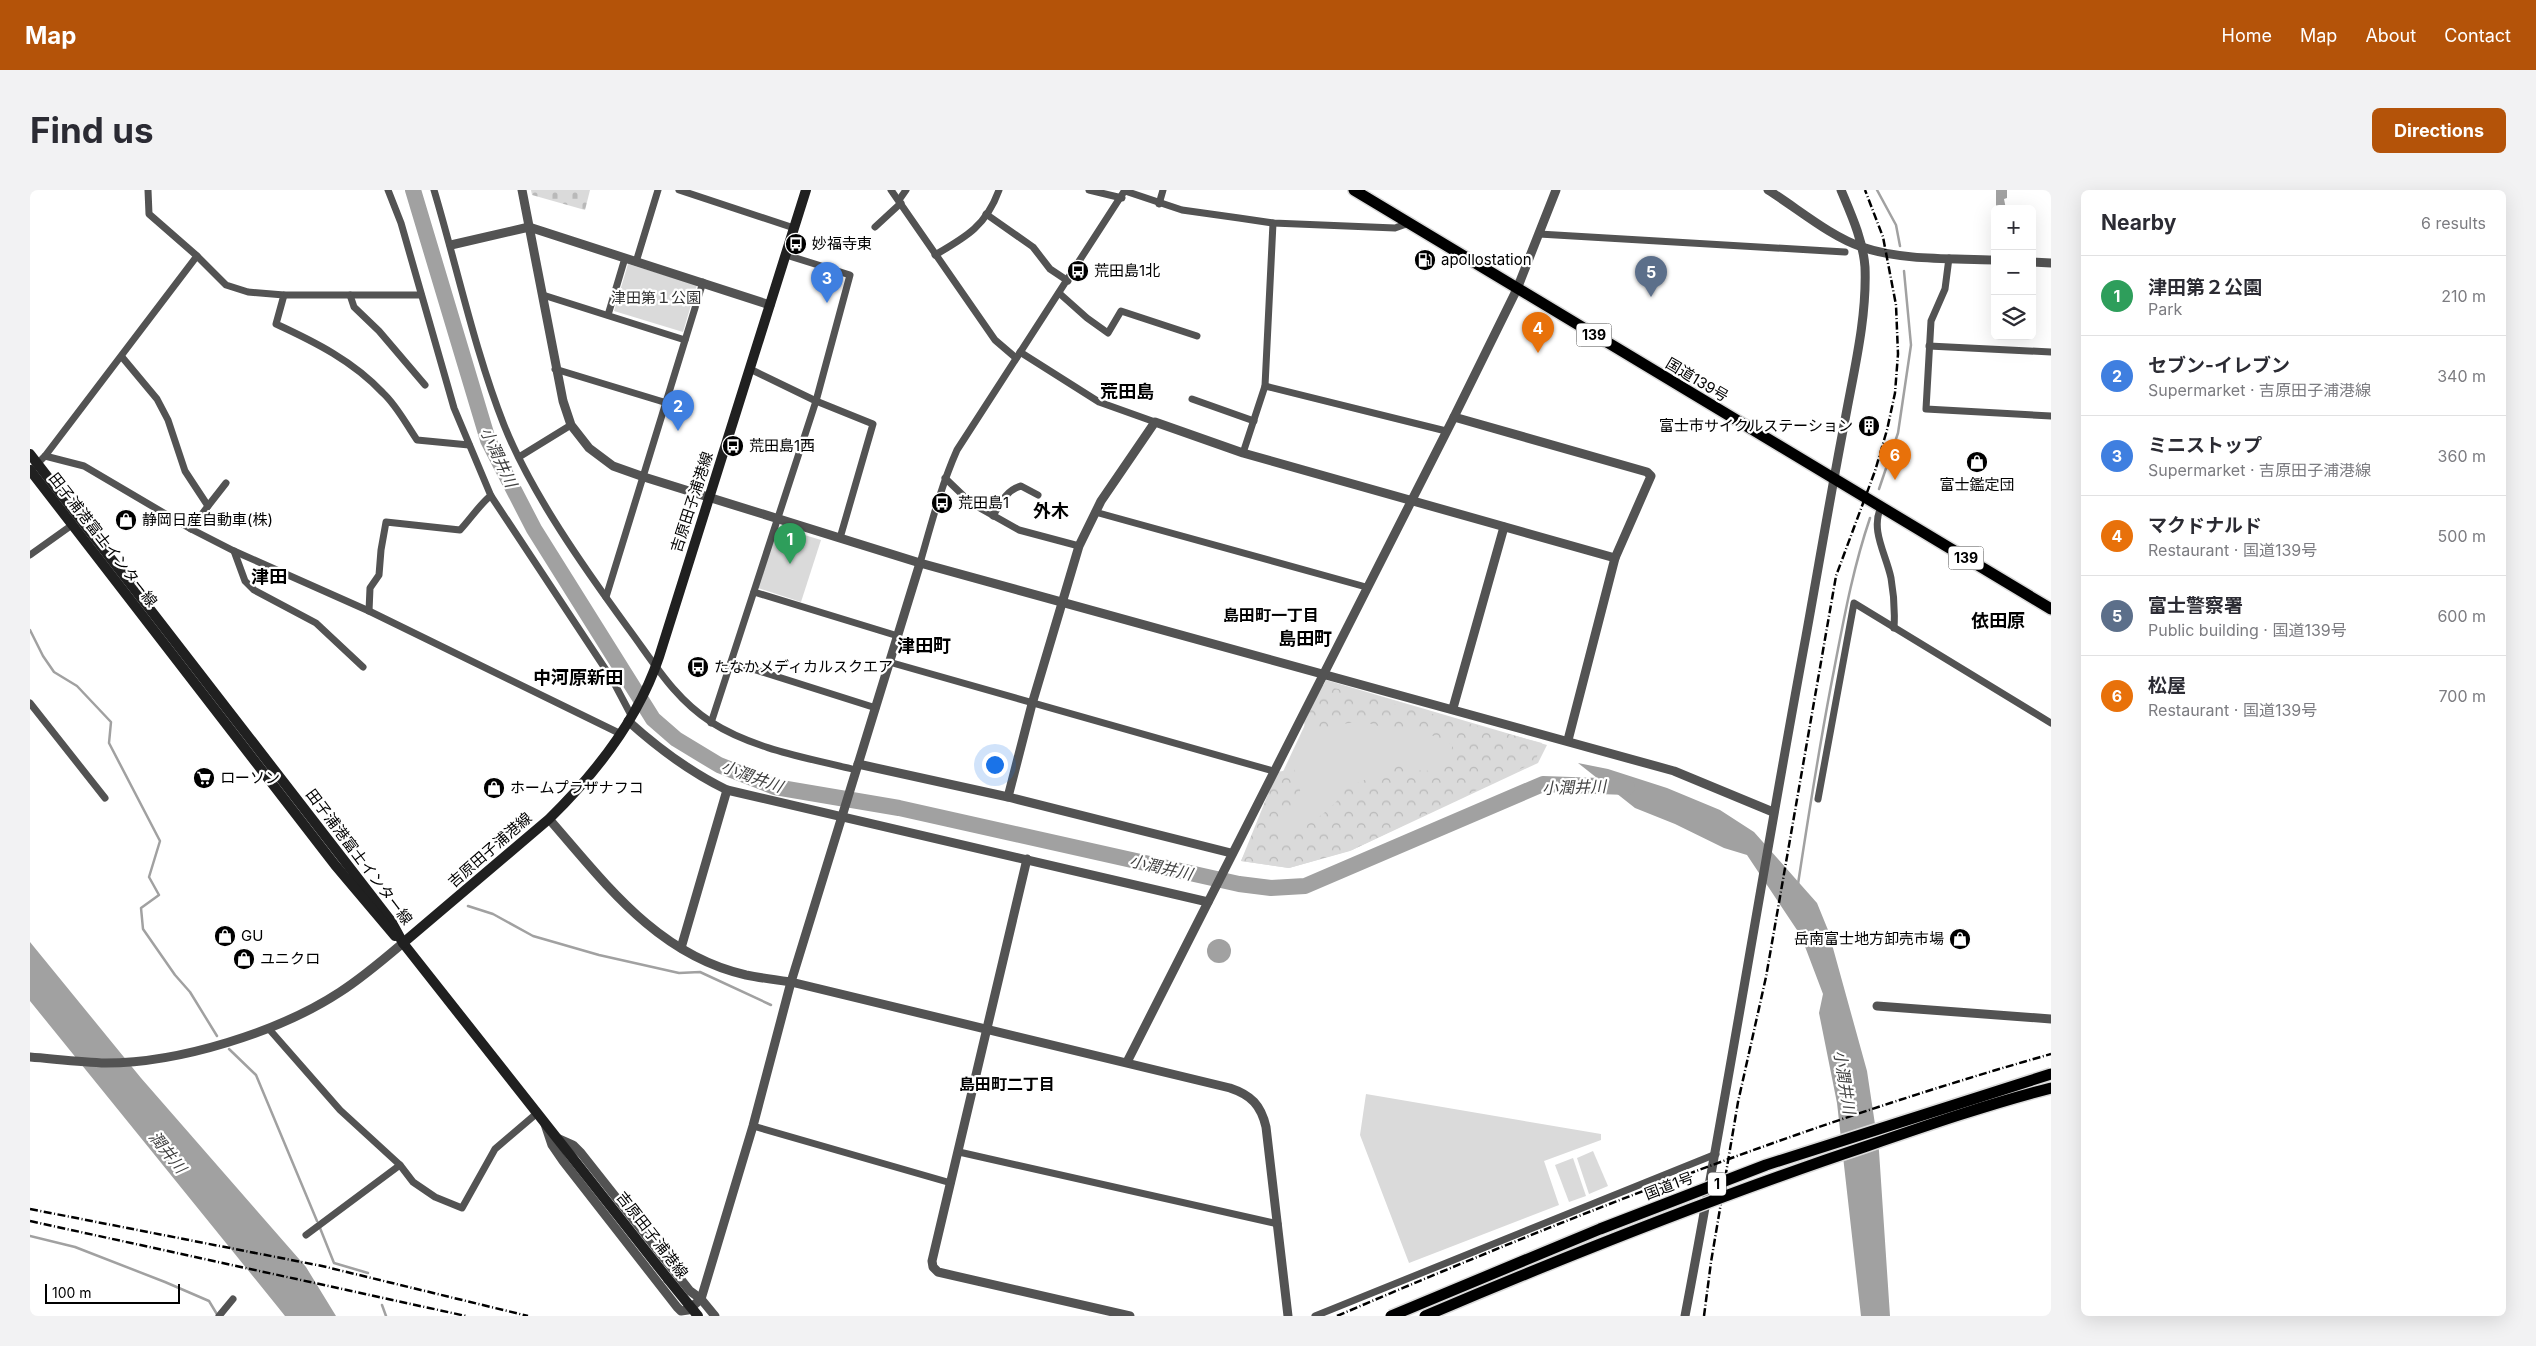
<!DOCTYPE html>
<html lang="en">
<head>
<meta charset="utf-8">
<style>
  body { margin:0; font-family:Inter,"Noto Sans JP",sans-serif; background:#f2f2f3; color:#2b2b33 }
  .controls { position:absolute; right:15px; top:15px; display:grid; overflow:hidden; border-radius:8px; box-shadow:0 5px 20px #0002 }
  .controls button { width:45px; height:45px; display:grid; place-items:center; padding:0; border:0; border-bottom:1px solid #e1e1e2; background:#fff; color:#2b2b33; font:25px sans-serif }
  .scale { position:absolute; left:15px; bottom:12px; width:135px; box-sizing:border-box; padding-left:5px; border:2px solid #000; border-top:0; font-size:14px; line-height:18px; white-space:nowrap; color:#000; -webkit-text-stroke:4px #fff; paint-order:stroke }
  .you { position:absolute; left:964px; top:574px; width:18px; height:18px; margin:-12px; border:4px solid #fff; border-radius:50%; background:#1a73e8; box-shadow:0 0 0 8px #1a73e833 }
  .badge { display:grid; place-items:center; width:32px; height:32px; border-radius:50%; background:#b45309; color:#fff; font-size:16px; font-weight:700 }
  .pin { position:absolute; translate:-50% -41px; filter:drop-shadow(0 1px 2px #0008) }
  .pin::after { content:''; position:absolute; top:26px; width:18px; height:15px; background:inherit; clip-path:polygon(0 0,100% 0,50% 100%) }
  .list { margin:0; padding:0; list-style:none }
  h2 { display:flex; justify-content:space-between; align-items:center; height:65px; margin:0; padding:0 20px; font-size:21px }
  h2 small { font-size:16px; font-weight:400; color:#7c7c81 }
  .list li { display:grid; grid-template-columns:32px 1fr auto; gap:15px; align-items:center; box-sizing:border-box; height:80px; padding:0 20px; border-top:1px solid #e1e1e2 }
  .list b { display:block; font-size:19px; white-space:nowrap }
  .list p { margin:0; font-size:16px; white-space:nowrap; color:#7c7c81 }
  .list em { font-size:16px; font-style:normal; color:#7c7c81 }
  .icon { flex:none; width:28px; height:28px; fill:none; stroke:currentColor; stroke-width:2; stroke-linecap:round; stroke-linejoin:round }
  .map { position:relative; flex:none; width:2021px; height:1126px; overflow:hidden; border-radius:8px }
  header { display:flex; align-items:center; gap:30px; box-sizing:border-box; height:70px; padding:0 25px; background:#b45309; color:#fff }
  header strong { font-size:24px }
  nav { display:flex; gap:28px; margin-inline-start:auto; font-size:18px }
  .intro { display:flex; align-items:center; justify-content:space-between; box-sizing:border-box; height:120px; padding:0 30px }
  h1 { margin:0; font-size:35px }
  .button { padding:12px 22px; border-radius:8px; background:#b45309; color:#fff; font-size:18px; font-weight:700 }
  main { display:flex; gap:30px; padding:0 30px }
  aside { flex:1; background:#fff; border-radius:8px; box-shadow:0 5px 20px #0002 }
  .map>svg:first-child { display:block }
  .green { fill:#dadada }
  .forest { fill:url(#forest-crowns) }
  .cemetery { fill:url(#cemetery-stones) }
  .water { fill:#a1a1a1 }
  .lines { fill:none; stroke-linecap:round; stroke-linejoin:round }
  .stream { stroke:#a1a1a1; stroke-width:2.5 }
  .river { stroke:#a1a1a1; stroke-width:16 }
  .trunk-casing { stroke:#dbdbdb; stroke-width:14 }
  .minor { stroke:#535353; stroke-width:7 }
  .tertiary { stroke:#535353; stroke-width:9 }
  .secondary { stroke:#202020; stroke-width:10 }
  .trunk { stroke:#000; stroke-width:11 }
  .rail { stroke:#000; stroke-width:2.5; stroke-dasharray:8 2.5 1 2.5; stroke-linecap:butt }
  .trunk-bridge-casing { stroke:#dbdbdb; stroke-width:14; stroke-linecap:butt }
  .secondary-bridge { stroke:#202020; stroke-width:10 }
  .trunk-bridge { stroke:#000; stroke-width:11 }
  .labels { text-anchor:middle; stroke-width:4.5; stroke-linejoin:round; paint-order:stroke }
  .shield { fill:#fff; stroke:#4c4c4c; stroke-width:1 }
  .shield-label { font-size:14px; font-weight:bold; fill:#000 }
  .poi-label { font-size:15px; fill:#000; stroke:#fff; text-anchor:start }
  .park-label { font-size:15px; fill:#313131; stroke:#fff }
  .street-label { font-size:15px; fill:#000; stroke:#fff }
  .water-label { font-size:16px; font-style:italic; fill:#424242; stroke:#fff }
  .neighbourhood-label { font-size:16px; font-weight:bold; fill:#000; stroke:#fff }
  .quarter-label { font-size:18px; font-weight:bold; fill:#000; stroke:#fff }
</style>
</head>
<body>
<header>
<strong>Map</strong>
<nav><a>Home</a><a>Map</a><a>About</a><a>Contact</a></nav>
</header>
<div class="intro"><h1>Find us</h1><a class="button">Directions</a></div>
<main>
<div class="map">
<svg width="2021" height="1126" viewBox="0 0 2021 1126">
  <defs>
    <pattern id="forest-crowns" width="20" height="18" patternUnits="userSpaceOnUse" patternTransform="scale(1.25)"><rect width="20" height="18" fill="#dadada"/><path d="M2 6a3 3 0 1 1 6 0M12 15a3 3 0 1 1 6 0" fill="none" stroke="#b9b9b9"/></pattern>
    <pattern id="cemetery-stones" width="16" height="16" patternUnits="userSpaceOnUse" patternTransform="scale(1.25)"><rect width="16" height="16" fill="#dadada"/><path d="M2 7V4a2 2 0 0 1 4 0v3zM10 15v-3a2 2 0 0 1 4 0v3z" fill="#b9b9b9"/></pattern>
  </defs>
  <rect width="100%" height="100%" fill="#fff"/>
  <!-- green -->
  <g class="green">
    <path d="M 598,74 L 667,95 L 653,142 L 584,121 Z"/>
    <path d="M 748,337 L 791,350 L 771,412 L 728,398 Z"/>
    <path d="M 1296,490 L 1517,555 L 1508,573 L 1320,661 L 1259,678 L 1211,671 Z"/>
    <path d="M 1336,904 L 1571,944 L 1571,950 L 1514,971 L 1529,1015 L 1379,1073 L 1330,945 Z"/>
    <path d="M 1563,961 L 1578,996 L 1559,1004 L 1547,968 Z"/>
    <path d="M 1543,968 L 1556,1006 L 1539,1012 L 1525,975 Z"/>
  </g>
  <!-- forest -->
  <path class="forest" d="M 1293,495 L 1512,553 L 1505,572 L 1322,660 L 1259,678 L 1211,671 L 1247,582 L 1264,579 C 1275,602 1270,609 1258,631 L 1244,630 L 1248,644 C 1270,641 1288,630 1304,614 C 1310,609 1311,602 1319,597 C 1336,588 1356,585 1365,566 L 1375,579 C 1404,582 1412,585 1423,555 L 1404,546 L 1356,538 L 1330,531 L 1275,541 L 1274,530 Z"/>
  <!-- cemetery -->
  <path class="cemetery" d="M 501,0 L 560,0 L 555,20 L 502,5 Z"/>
  <!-- water -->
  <g class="water">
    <path d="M 1966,0 L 1977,0 L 1977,8 L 1974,9 L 1976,19 L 1966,19 Z"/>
    <path d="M 1548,573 L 1578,579 L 1637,598 L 1690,620 L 1724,642 L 1787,713 L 1798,740 L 1837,881 L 1849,961 L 1860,1126 L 1831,1126 L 1807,913 L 1789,823 L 1793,804 L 1771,746 L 1717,665 L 1694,658 L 1645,634 L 1605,618 Z"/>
    <circle cx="1189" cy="761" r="12"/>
    <path d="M 0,752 L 111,888 L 276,1077 L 306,1126 L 255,1126 L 247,1116 L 0,811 Z"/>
  </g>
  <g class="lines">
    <!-- stream -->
    <g class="stream">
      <path d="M 1847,0 L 1866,35 L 1870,56"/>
      <path d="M 1849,299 L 1868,243 L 1881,155 L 1874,81"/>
      <path d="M 0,440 L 13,466 L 24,482 L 47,496 L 81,532 L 79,553 L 130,651 L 119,687 L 129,705 L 111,718 L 113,739 L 145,785 L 160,802 L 187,846"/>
      <path d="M 1768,694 C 1779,622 1790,551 1804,480 C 1814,428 1823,378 1840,328"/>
      <path d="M 438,716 L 463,724 L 503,746 L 569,765 L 649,783 L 670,782 L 741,815"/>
      <path d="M 199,859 L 226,885 L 287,1031"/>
      <path d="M 290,1038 L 304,1073 L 338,1083"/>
      <path d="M 0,1046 L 45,1057 L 135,1092 L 179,1111 L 188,1126"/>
      <path d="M 352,1115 L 356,1126"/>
    </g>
    <!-- river -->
    <path class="river" d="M 383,0 L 458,250 L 504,339 L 623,529 L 646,549 L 689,575 L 745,597 L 869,618 L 1209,694 L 1241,698 L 1275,696 L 1513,594 L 1597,597"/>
    <!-- trunk casing -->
    <g class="trunk-casing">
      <path id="trunk" d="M 1324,0 L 2021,419"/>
    </g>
    <!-- minor -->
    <g class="minor">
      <path d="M 118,0 L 119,24 L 167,66 L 196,95 L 218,102 L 254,105 L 391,105"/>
      <path d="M 358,0 L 371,33 L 424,218 L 461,306 L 582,489 L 601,525"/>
      <path d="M 404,0 C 427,77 445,162 474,235 C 501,303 555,379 598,438 C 624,473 644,508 681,532 C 723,559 778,568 826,580"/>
      <path d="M 649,0 L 764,38"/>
      <path d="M 861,0 L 965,150 L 986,168"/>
      <path d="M 1059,0 L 1092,8"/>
      <path d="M 1095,1 L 1152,20 L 1209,28 L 1243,33 L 1365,38 L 1379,33"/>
      <path d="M 869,10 L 876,0"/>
      <path d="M 1129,14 L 1133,0"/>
      <path d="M 956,24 L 1003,57 L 1020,79 L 1038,91"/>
      <path d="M 845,37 L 871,13"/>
      <path d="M 1509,44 L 1815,62"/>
      <path d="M 905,65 C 936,47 956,36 969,0"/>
      <path d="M 1919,68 L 1915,99 L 1901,131 L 1896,219 L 2021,226"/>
      <path d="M 606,72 L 628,0"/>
      <path d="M 1029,103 L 1057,128 L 1078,143 L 1091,121 L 1167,146"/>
      <path d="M 254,105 L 246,134 C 285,152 323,171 353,203 C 367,216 376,234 387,250 L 439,255"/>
      <path d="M 320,105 L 324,117 L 349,141 L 395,195"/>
      <path d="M 513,105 L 655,150"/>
      <path d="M 578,125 L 595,68"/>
      <path d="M 1899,156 L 2021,162"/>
      <path d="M 990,162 L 1069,212 L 1125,232"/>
      <path d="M 92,167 L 127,209 L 138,230 L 155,281 L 178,316 L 161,339"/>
      <path d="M 525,179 L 637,213"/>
      <path d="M 720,179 L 786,211 L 843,234 L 810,348"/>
      <path d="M 1235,196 L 1416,241"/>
      <path d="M 1162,209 L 1224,231"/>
      <path d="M 1213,263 L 1235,196 L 1243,33"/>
      <path d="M 15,266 L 54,276 L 161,339 L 204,361 L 339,421 L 591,544"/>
      <path d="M 489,267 L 541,235"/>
      <path d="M 4,277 L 15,266 L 167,66"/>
      <path d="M 915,288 L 941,313 L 989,340 L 1049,356"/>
      <path d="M 178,316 L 196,293"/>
      <path d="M 1851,317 C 1840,340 1856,364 1861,388 C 1864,405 1865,421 1864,438"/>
      <path d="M 1065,322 L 1336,397"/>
      <path d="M 963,326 C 970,314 976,300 991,296 L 1008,305"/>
      <path d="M 204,361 L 215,391 L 224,400 L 286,433 L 333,477"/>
      <path d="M 0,365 L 42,335"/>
      <path d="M 890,373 C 901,335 911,296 927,260 L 1095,0"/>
      <path d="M 724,402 L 868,446"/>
      <path d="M 576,407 L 673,92"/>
      <path d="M 339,421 L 340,398 L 349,385 L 351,360 L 356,332 L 430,340 C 438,332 454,309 461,306"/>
      <path d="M 701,472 L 846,518"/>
      <path d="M 859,472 L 1243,581"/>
      <path d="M 0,513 L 75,608"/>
      <path d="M 681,533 L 786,211 L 820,85 L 756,65"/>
      <path d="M 1788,609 L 1824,413 L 2021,533"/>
      <path d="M 239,839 L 310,920 L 370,975 L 383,992 L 405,1007 L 432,1018 L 465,959 L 506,924"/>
      <path d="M 723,936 L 921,993"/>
      <path d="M 929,962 L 1248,1034"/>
      <path d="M 276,1045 L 370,975"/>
      <path d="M 189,1126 L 203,1109"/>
      <path d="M 1285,1126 L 1686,964"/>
    </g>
    <!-- tertiary -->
    <g class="tertiary">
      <path d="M 492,0 L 533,211 L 541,235 L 559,258 L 583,276 L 614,287 L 890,373 L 1644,581 L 1743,622"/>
      <path d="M 1738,0 C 1767,18 1801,47 1832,57 C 1873,71 1922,68 1965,70"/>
      <path d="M 421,55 L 499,37 L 740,115"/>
      <path d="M 2002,72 L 2021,73"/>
      <path d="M 1424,227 L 1617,282 L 1621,286 L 1585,368 L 1538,550"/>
      <path d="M 1423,518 L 1474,337"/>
      <path d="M 598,531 C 629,559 660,582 697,600 L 1178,712"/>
      <path d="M 828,574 L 978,607 L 1201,663"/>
      <path d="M 978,607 L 1002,514 L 1049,356 L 1071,311 L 1125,232 L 1213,263 L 1585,368"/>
      <path d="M 519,629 C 575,693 627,765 716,785 C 731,788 746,790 761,792 L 1200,898 C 1221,905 1231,915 1236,937 L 1258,1126"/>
      <path d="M 997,669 L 902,1071 L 903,1077 L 908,1082 L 1100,1126"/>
      <path d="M 651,758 L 697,600"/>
      <path d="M 1847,816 L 2021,829"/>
      <path d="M 0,867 C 25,869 51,872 76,873 C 149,873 249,842 310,802 C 332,788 353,770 373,753"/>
      <path d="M 1097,872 L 1424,227 L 1487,99 L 1526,0"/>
      <path d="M 515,934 L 522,955 L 533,971 L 647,1117 L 651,1121 L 658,1120 L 671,1109 L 723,936 L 761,792 L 890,373"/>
      <path d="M 525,947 L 543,955 L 551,963 L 660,1101 L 671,1109 L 685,1126"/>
      <path d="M 1655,1126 C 1698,900 1734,672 1776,446 C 1789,374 1801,302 1815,230 C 1824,180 1837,128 1835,77 C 1833,50 1821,24 1811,0"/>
    </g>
    <!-- secondary -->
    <g class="secondary">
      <path d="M 0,264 L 361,731 L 373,753 L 638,1089"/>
      <path d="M 0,280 L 305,675 L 365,746"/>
      <path d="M 373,753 L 519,629 C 566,583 608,530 629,467 L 776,0"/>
    </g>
    <!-- trunk -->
    <use href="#trunk" class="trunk"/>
    <!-- rail -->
    <g class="rail">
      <path d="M 0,1019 L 292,1076 L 498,1126"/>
      <path d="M 0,1031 L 436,1126"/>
      <path d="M 1307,1126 C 1540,1026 1777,933 2021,864"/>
      <path d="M 1674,1126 L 1681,1072 L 1708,912 L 1736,787 L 1806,386 L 1845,281 L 1857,240 L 1865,203 L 1868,164 L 1866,115 L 1853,47 L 1835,0"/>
    </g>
    <!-- trunk-bridge casing -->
    <g class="trunk-bridge-casing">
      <g id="trunk-bridge">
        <path d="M 1361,1126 L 1570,1039 L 1736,975 L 2021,884"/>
        <path d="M 1395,1126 C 1541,1064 1687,1006 1837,956 C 1898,935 1959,914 2021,898"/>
      </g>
    </g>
    <!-- secondary-bridge -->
    <path class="secondary-bridge" d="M 638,1089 L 668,1126"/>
    <!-- trunk-bridge -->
    <use href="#trunk-bridge" class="trunk-bridge"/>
  </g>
  <!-- icons -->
  <defs>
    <g id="bus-disc" transform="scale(1.125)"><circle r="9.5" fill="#000" stroke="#fff"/><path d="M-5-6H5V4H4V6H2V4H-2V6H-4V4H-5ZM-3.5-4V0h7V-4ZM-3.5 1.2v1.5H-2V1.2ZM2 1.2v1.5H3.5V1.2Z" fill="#fff"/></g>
    <g id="fuel-disc" transform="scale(1.125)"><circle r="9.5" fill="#000" stroke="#fff"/><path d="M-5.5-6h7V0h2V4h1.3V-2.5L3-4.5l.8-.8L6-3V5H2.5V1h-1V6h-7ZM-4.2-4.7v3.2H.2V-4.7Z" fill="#fff"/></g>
    <g id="building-disc" transform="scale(1.125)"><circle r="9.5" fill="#000" stroke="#fff"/><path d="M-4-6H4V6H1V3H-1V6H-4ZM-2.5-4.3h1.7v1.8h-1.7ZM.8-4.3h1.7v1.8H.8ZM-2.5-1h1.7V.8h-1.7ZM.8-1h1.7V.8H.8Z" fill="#fff"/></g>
    <g id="shop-disc" transform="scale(1.125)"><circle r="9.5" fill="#000" stroke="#fff"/><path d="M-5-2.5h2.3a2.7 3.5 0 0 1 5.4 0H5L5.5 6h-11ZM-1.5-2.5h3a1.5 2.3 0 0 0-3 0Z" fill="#fff"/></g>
    <g id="supermarket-disc" transform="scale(1.125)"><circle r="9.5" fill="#000" stroke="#fff"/><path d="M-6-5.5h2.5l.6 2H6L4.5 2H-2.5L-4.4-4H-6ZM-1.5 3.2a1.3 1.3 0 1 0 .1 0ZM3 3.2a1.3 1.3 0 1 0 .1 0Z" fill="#fff"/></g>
  </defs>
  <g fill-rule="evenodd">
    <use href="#bus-disc" x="766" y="54"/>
    <use href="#fuel-disc" x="1395" y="70"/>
    <use href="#bus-disc" x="1048" y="81"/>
    <use href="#building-disc" x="1839" y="236"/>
    <use href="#bus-disc" x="703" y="256"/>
    <use href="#shop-disc" x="1947" y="272"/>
    <use href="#bus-disc" x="912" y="313"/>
    <use href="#shop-disc" x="96" y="330"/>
    <use href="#bus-disc" x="668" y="477"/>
    <use href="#supermarket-disc" x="174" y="588"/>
    <use href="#shop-disc" x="464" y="598"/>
    <use href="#shop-disc" x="195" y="746"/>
    <use href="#shop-disc" x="1930" y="749"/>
    <use href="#shop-disc" x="214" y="769"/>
  </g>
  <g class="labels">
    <!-- shield labels -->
    <g class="shield">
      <rect x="1546.5" y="133.5" width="35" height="23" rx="4"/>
      <rect x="1918.5" y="356.5" width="35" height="23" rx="4"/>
      <rect x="1678" y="982.5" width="18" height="23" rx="4"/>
    </g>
    <g class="shield-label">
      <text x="1564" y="150">139</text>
      <text x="1936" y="373">139</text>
      <text x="1687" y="999">1</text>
    </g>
    <!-- poi labels -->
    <g class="poi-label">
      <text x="782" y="59">妙福寺東</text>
      <text x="1411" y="75">apollostation</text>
      <text x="1064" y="86">荒田島1北</text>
      <text x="1823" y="241" text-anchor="end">富士市サイクルステーション</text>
      <text x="719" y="261">荒田島1西</text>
      <text x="1947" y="300" text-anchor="middle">富士鑑定団</text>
      <text x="928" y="318">荒田島1</text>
      <text x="112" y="335">静岡日産自動車(株)</text>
      <text x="684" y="482">たなかメディカルスクエア</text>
      <text x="190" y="593">ローソン</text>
      <text x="480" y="603">ホームプラザナフコ</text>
      <text x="211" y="751">GU</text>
      <text x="1914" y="754" text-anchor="end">岳南富士地方卸売市場</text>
      <text x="230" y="774">ユニクロ</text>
    </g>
    <!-- park labels -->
    <g class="park-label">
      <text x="626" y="113">津田第１公園</text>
    </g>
    <!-- street labels -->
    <g class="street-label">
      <text transform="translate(1667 190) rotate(31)" y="5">国道139号</text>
      <text transform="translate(662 312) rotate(-72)" y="5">吉原田子浦港線</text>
      <text transform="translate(73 350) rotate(52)" y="5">田子浦港富士インター線</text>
      <text transform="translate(460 660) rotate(-41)" y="5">吉原田子浦港線</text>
      <text transform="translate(329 667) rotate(53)" y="5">田子浦港富士インター線</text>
      <text transform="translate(1639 996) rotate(-21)" y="5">国道1号</text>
      <text transform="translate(622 1045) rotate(52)" y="5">吉原田子浦港線</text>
    </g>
    <!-- water labels -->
    <g class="water-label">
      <text transform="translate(469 267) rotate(65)" y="6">小潤井川</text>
      <text transform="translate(722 586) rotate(20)" y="6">小潤井川</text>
      <text transform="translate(1544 597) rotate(-2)" y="6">小潤井川</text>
      <text transform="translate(1131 677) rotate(13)" y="6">小潤井川</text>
      <text transform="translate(1815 892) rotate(81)" y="6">小潤井川</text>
      <text transform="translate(138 962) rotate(51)" y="6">潤井川</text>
    </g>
    <!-- neighbourhood labels -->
    <g class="neighbourhood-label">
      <text x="1241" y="431">島田町一丁目</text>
      <text x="977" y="900">島田町二丁目</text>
    </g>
    <!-- quarter labels -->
    <g class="quarter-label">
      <text x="1097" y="208">荒田島</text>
      <text x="1021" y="327">外木</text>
      <text x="239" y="393">津田</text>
      <text x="1968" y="437">依田原</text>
      <text x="1275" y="455">島田町</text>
      <text x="894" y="462">津田町</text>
      <text x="548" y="494">中河原新田</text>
    </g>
  </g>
</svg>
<div class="controls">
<button>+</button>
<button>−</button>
<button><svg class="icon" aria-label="layers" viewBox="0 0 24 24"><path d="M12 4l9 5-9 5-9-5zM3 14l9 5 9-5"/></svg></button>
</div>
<div class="scale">100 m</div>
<div class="you"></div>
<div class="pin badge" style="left:760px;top:374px;background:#2e9e5b">1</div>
<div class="pin badge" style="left:648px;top:241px;background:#3f7fe0">2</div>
<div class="pin badge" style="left:797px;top:113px;background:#3f7fe0">3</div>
<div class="pin badge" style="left:1508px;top:163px;background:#e8710a">4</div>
<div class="pin badge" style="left:1621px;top:107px;background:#5c6f8a">5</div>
<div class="pin badge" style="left:1865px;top:290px;background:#e8710a">6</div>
</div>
<aside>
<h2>Nearby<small>6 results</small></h2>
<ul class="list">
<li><span class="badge" style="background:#2e9e5b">1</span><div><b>津田第２公園</b><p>Park</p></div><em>210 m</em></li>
<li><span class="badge" style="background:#3f7fe0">2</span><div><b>セブン-イレブン</b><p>Supermarket · 吉原田子浦港線</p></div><em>340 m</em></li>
<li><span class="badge" style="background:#3f7fe0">3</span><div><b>ミニストップ</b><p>Supermarket · 吉原田子浦港線</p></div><em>360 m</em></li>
<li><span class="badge" style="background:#e8710a">4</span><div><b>マクドナルド</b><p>Restaurant · 国道139号</p></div><em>500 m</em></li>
<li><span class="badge" style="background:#5c6f8a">5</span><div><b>富士警察署</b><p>Public building · 国道139号</p></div><em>600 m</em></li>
<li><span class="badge" style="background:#e8710a">6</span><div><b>松屋</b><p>Restaurant · 国道139号</p></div><em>700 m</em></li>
</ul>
</aside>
</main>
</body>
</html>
